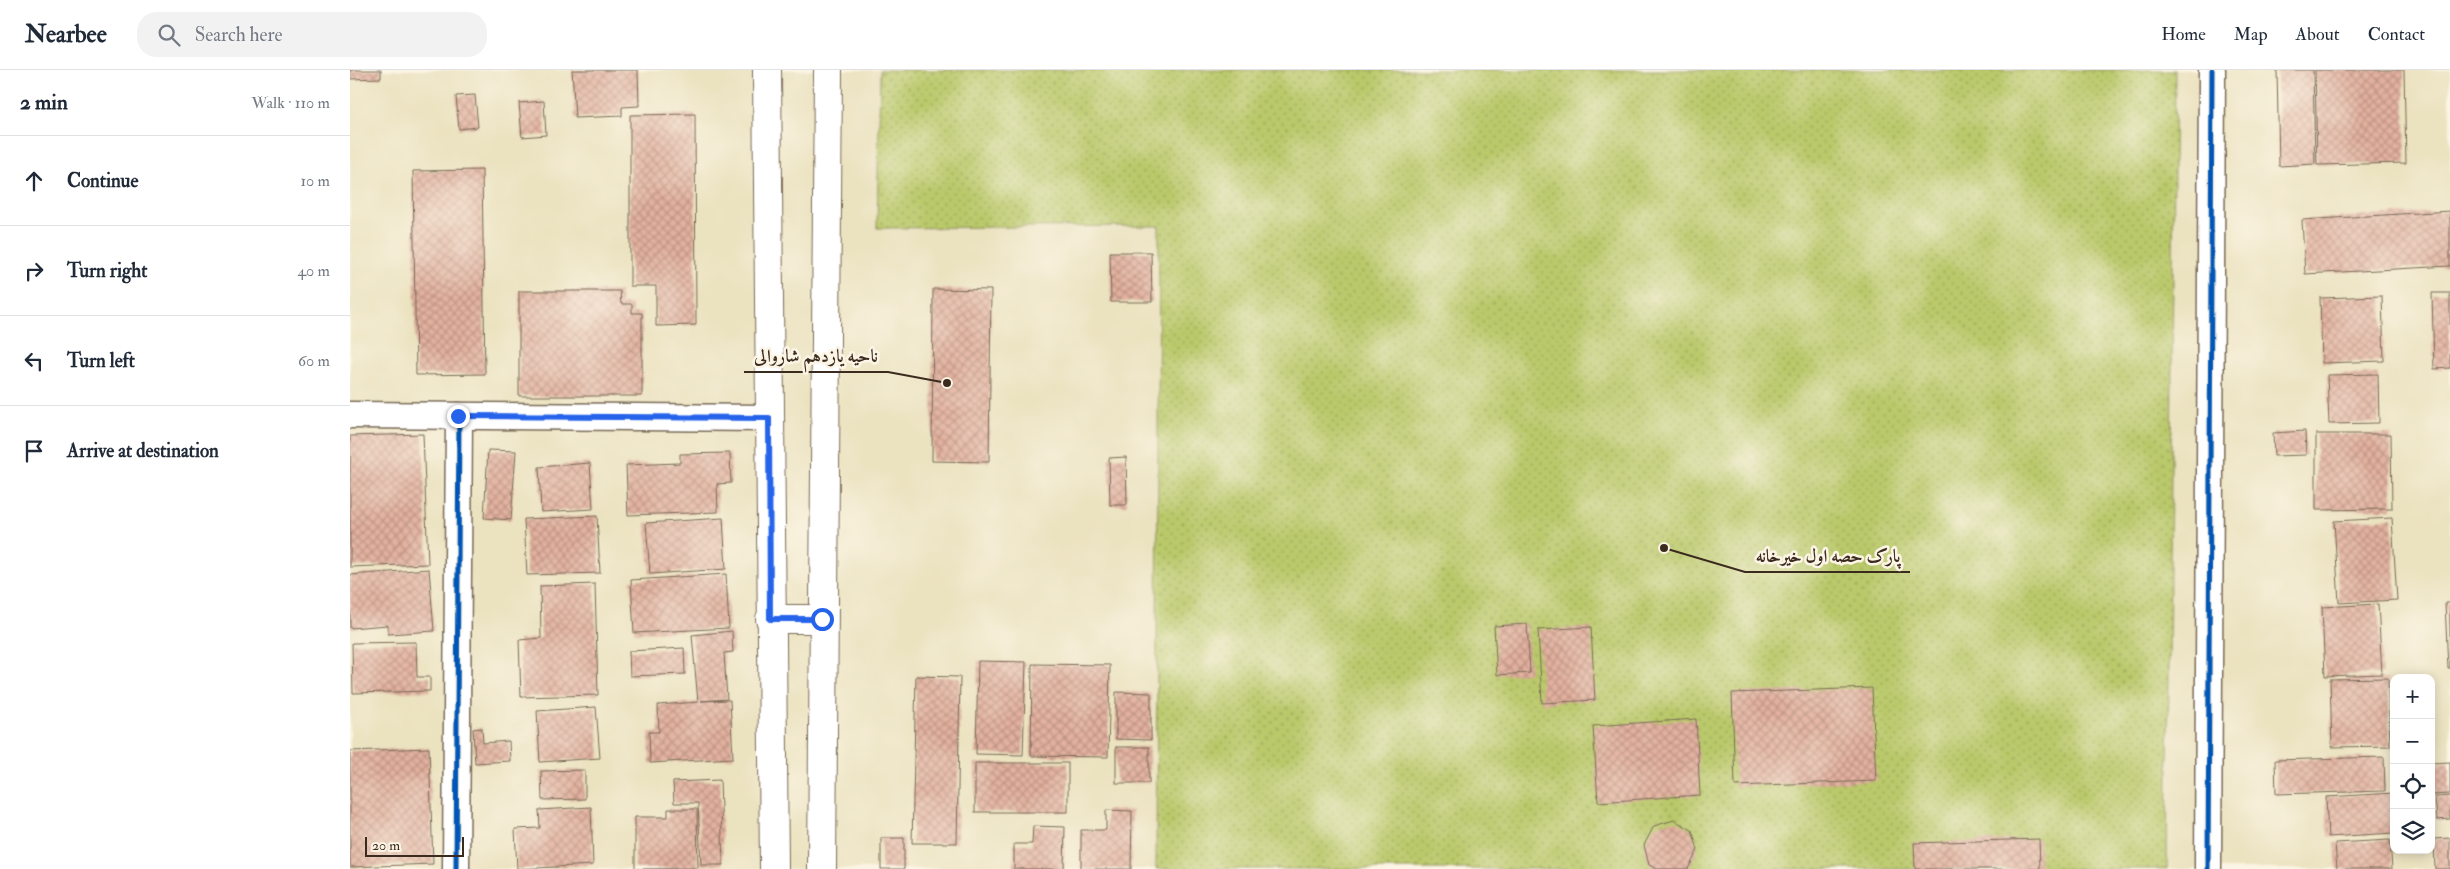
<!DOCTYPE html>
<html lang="en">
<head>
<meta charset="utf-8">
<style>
  body { margin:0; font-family:"IM FELL Double Pica",Amiri,serif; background:#f2f2f3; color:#1f2937 }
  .controls { position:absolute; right:15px; bottom:15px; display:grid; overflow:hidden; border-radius:10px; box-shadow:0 2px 12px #0003 }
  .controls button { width:45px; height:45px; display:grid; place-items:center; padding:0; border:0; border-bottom:1px solid #e0e1e3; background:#fff; color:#1f2937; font:25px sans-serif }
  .scale { position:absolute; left:15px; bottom:12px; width:99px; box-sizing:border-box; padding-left:5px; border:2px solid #3b2a1e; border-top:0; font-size:14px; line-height:18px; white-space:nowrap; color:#3b2a1e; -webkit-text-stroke:4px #fcf5e5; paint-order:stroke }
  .stop { position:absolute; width:15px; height:15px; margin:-11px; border:4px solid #2563eb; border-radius:50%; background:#fff }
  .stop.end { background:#2563eb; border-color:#fff; box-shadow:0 1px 5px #0008 }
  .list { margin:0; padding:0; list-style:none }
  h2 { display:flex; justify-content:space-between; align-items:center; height:65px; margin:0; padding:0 20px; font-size:21px }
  h2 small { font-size:16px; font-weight:400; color:#747a83 }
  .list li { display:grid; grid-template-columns:32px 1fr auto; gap:15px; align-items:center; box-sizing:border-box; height:90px; padding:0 20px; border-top:1px solid #e0e1e3 }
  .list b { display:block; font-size:19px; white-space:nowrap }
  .list em { font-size:16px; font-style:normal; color:#747a83 }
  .icon { flex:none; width:28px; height:28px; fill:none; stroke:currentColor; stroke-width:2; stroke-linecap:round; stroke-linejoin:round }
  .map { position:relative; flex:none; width:2100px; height:799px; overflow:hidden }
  header { display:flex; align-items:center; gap:30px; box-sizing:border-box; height:70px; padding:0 25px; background:#fff; border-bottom:1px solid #e0e1e3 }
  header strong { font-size:24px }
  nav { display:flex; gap:28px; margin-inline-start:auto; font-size:18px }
  .search { width:350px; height:45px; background:#f2f2f3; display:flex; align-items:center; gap:12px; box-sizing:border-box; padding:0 18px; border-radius:20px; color:#747a83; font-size:19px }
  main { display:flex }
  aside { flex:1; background:#fff }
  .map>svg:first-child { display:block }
  .park { fill:url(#park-dots); stroke:#7a7a44 }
  .building { fill:url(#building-cross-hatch) }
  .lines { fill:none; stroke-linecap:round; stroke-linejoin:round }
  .minor-casing { stroke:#796a57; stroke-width:29 }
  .secondary-casing { stroke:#796a57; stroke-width:30 }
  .minor { stroke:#fff; stroke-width:26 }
  .secondary { stroke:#fff; stroke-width:28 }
  .cycleway-casing { stroke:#fcf5e5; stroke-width:8 }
  .cycleway { stroke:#0057b8; stroke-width:5 }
  .route { stroke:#2563eb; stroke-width:6 }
  .leader { fill:none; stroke:#3b2a1e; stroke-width:2 }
  .callout-dot { fill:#3b2a1e; stroke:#fcf5e5; stroke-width:2 }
  .callout-label { font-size:18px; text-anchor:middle; font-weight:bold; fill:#3b2a1e; stroke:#fcf5e5; stroke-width:5; stroke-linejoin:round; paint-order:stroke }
</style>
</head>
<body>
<header>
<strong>Nearbee</strong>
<div class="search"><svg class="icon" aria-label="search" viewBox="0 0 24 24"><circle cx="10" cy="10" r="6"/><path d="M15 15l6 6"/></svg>Search here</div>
<nav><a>Home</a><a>Map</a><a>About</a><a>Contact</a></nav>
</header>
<main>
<aside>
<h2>2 min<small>Walk · 110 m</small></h2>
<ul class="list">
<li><svg class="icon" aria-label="ahead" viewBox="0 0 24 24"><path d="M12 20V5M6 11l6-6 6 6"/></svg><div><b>Continue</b></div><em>10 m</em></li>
<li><svg class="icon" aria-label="right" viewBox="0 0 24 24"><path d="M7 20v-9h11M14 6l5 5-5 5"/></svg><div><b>Turn right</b></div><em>40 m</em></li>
<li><svg class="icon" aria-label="left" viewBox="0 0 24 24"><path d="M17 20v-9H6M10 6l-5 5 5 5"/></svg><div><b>Turn left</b></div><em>60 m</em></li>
<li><svg class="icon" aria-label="arrive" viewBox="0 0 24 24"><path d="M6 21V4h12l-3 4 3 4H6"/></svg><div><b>Arrive at destination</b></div></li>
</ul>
</aside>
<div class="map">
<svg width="2100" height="799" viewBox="0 0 2100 799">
  <defs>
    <pattern id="park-dots" width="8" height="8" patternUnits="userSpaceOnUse" patternTransform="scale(1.25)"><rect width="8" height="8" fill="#bac96b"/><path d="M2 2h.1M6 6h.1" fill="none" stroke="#98a357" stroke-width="1.8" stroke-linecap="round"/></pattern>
    <pattern id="building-cross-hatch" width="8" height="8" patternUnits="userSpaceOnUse" patternTransform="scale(1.25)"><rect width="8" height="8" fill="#e3b19f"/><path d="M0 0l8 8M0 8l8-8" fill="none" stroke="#b99081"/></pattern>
  </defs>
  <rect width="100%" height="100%" fill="#fcf5e5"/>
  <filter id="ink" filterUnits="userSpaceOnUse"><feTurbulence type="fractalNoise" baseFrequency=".02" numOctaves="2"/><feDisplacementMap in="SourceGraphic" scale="10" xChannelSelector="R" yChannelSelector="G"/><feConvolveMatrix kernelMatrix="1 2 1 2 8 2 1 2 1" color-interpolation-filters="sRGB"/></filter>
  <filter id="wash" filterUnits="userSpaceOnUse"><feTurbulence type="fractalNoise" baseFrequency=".0096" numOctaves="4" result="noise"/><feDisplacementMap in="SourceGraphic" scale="20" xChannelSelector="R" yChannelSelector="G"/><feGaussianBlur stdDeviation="1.12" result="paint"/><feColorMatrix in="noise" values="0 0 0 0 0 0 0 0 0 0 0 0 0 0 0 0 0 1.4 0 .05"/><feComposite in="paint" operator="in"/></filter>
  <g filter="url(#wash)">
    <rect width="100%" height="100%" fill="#ebe2c0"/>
    <!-- park -->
    <path class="park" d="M 530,0 L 1825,0 L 1817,799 L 806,799 L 809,156 L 527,158 Z"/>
    <g id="blocks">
      <!-- building -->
      <g class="building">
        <path d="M 0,0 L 31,0 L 31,8 L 0,9 Z"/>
        <path d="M 222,0 L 288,0 L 289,36 L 272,37 L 272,46 L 225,48 Z"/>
        <path d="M 1927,0 L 1963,0 L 1965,94 L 1929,96 Z"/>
        <path d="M 1965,0 L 2054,0 L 2056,93 L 1967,95 Z"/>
        <path d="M 125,25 L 128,57 L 109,59 L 106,26 Z"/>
        <path d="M 194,31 L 196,65 L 172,67 L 169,33 Z"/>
        <path d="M 345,44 L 346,255 L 306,256 L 306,216 L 280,216 L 280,45 Z"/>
        <path d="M 132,100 L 135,304 L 66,305 L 63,101 Z"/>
        <path d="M 2100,141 L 2100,196 L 1955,204 L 1952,150 Z"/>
        <path d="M 760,182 L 801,182 L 802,232 L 761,232 Z"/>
        <path d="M 583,219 L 641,220 L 639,392 L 582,391 Z"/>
        <path d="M 169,221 L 270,221 L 271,234 L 282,234 L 282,243 L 292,243 L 292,326 L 169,326 Z"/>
        <path d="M 2082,223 L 2100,223 L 2100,298 L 2084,299 Z"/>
        <path d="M 2032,226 L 2034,291 L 1972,293 L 1970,228 Z"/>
        <path d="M 2028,304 L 2029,353 L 1979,354 L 1977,305 Z"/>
        <path d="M 1955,361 L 1956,385 L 1924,386 L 1923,363 Z"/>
        <path d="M 73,364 L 78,494 L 0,497 L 0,366 Z"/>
        <path d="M 1966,364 L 2041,364 L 2042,439 L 1966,440 Z"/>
        <path d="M 138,380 L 166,381 L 161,450 L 134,448 Z"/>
        <path d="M 380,383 L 381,413 L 367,414 L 368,442 L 278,445 L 276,395 L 330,393 L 330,384 Z"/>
        <path d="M 776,387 L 777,435 L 760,435 L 759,388 Z"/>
        <path d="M 240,393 L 243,439 L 191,442 L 189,397 Z"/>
        <path d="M 247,446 L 250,503 L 177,505 L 174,449 Z"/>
        <path d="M 373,448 L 376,499 L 300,504 L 296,453 Z"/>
        <path d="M 2042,448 L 2047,530 L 1989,533 L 1984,451 Z"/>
        <path d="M 79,499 L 84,561 L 38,564 L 38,555 L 0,558 L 0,505 Z"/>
        <path d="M 376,504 L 379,558 L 284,563 L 281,510 Z"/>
        <path d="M 245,514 L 248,625 L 171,627 L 169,570 L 191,568 L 190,516 Z"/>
        <path d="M 2095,533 L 2100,533 L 2100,598 L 2098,598 Z"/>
        <path d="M 2028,534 L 2032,604 L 1975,606 L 1972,537 Z"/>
        <path d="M 1177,554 L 1180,603 L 1147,605 L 1144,556 Z"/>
        <path d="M 1241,557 L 1245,630 L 1192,633 L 1188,560 Z"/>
        <path d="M 382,561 L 383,582 L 374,583 L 377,629 L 351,631 L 380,630 L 383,688 L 300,693 L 299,662 L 309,662 L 308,635 L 348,632 L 342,565 Z"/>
        <path d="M 66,572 L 67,607 L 80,607 L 80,621 L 3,623 L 2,573 Z"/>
        <path d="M 334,578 L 335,604 L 280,606 L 279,581 Z"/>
        <path d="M 628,591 L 676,592 L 673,685 L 626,684 Z"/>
        <path d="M 682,594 L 760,595 L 758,687 L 681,686 Z"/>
        <path d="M 566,606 L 610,607 L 607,773 L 562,773 Z"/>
        <path d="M 2038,608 L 2040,676 L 1982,677 L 1980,609 Z"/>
        <path d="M 1522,618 L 1526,711 L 1385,716 L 1382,623 Z"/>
        <path d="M 766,622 L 801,623 L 801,670 L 766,669 Z"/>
        <path d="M 246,637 L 250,688 L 190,692 L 187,641 Z"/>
        <path d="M 1346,649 L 1350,725 L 1248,732 L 1243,656 Z"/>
        <path d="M 132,658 L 133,673 L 159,671 L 160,691 L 125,693 L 123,659 Z"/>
        <rect x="766" y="677" width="33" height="36"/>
        <path d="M 79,678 L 83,794 L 0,797 L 0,681 Z"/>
        <path d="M 2034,687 L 2035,721 L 1926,724 L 1925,690 Z"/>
        <path d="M 2100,692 L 2100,724 L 2081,725 L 2081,693 Z"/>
        <rect x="625" y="693" width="93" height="49"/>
        <path d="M 235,700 L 235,729 L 192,730 L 191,701 Z"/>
        <path d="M 370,710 L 373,795 L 351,795 L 348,733 L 324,733 L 323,712 Z"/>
        <path d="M 2044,723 L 2044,763 L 1978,767 L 1976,727 Z"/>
        <path d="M 2100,726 L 2100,749 L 2087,750 L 2085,727 Z"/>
        <path d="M 241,737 L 243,795 L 167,799 L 165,759 L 190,758 L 189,740 Z"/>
        <path d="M 318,739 L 347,739 L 348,798 L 285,799 L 285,747 L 318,747 Z"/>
        <path d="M 756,740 L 782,741 L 781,799 L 731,799 L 731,760 L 756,760 Z"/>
        <path d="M 1324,750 L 1342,760 L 1348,780 L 1338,799 L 1307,799 L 1299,795 L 1294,775 L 1304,756 Z"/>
        <path d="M 683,756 L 715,757 L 714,799 L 664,799 L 664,774 L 682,774 Z"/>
        <rect x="531" y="768" width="23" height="31"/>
        <path d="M 2100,768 L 2100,799 L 2085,799 L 2084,769 Z"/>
        <path d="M 1689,769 L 1690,799 L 1565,799 L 1564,773 Z"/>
        <path d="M 2040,770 L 2042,799 L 1987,799 L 1985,773 Z"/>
      </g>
    </g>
  </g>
  <g filter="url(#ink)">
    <use href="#blocks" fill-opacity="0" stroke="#796a57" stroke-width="1"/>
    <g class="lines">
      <!-- minor casing -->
      <g class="minor-casing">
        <g id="minor">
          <path d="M 0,345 L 419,348"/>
          <path d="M 106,799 L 109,346"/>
          <path d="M 1858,799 L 1862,0"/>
        </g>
      </g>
      <!-- secondary casing -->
      <g class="secondary-casing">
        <g id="secondary">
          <path d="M 417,0 L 424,799"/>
          <path d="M 420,549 L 472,549"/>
          <path d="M 472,799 L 478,0"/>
        </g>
      </g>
      <!-- minor -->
      <use href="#minor" class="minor"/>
      <!-- secondary -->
      <use href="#secondary" class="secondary"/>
      <!-- cycleway casing -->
      <g class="cycleway-casing">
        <g id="cycleway">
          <path d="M 106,799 L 109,346"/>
          <path d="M 1858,799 L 1862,0"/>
        </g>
      </g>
      <!-- cycleway -->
      <use href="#cycleway" class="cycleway"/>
    </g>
  </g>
  <g class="lines" filter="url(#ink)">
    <!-- route -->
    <path class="route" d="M 108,346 L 419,348 L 420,549 L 472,549"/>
  </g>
  <!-- callouts -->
  <path class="leader" d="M597 313L538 302H394M1314 478L1395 502H1560"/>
  <g class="callout-dot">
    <circle cx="597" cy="313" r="5"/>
    <circle cx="1314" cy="478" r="5"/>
  </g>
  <g class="callout-label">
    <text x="466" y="292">ناحیه یازدهم شاروالی</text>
    <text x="1478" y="492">پارک حصه اول خیرخانه</text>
  </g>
</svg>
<div class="controls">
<button>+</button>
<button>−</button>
<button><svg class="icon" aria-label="locate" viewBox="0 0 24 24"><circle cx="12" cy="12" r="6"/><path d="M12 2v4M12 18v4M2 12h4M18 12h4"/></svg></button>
<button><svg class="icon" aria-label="layers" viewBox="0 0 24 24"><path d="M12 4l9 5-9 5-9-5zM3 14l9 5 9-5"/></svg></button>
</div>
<div class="scale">20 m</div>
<div class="stop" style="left:472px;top:549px"></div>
<div class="stop end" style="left:108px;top:346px"></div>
</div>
</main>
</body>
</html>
